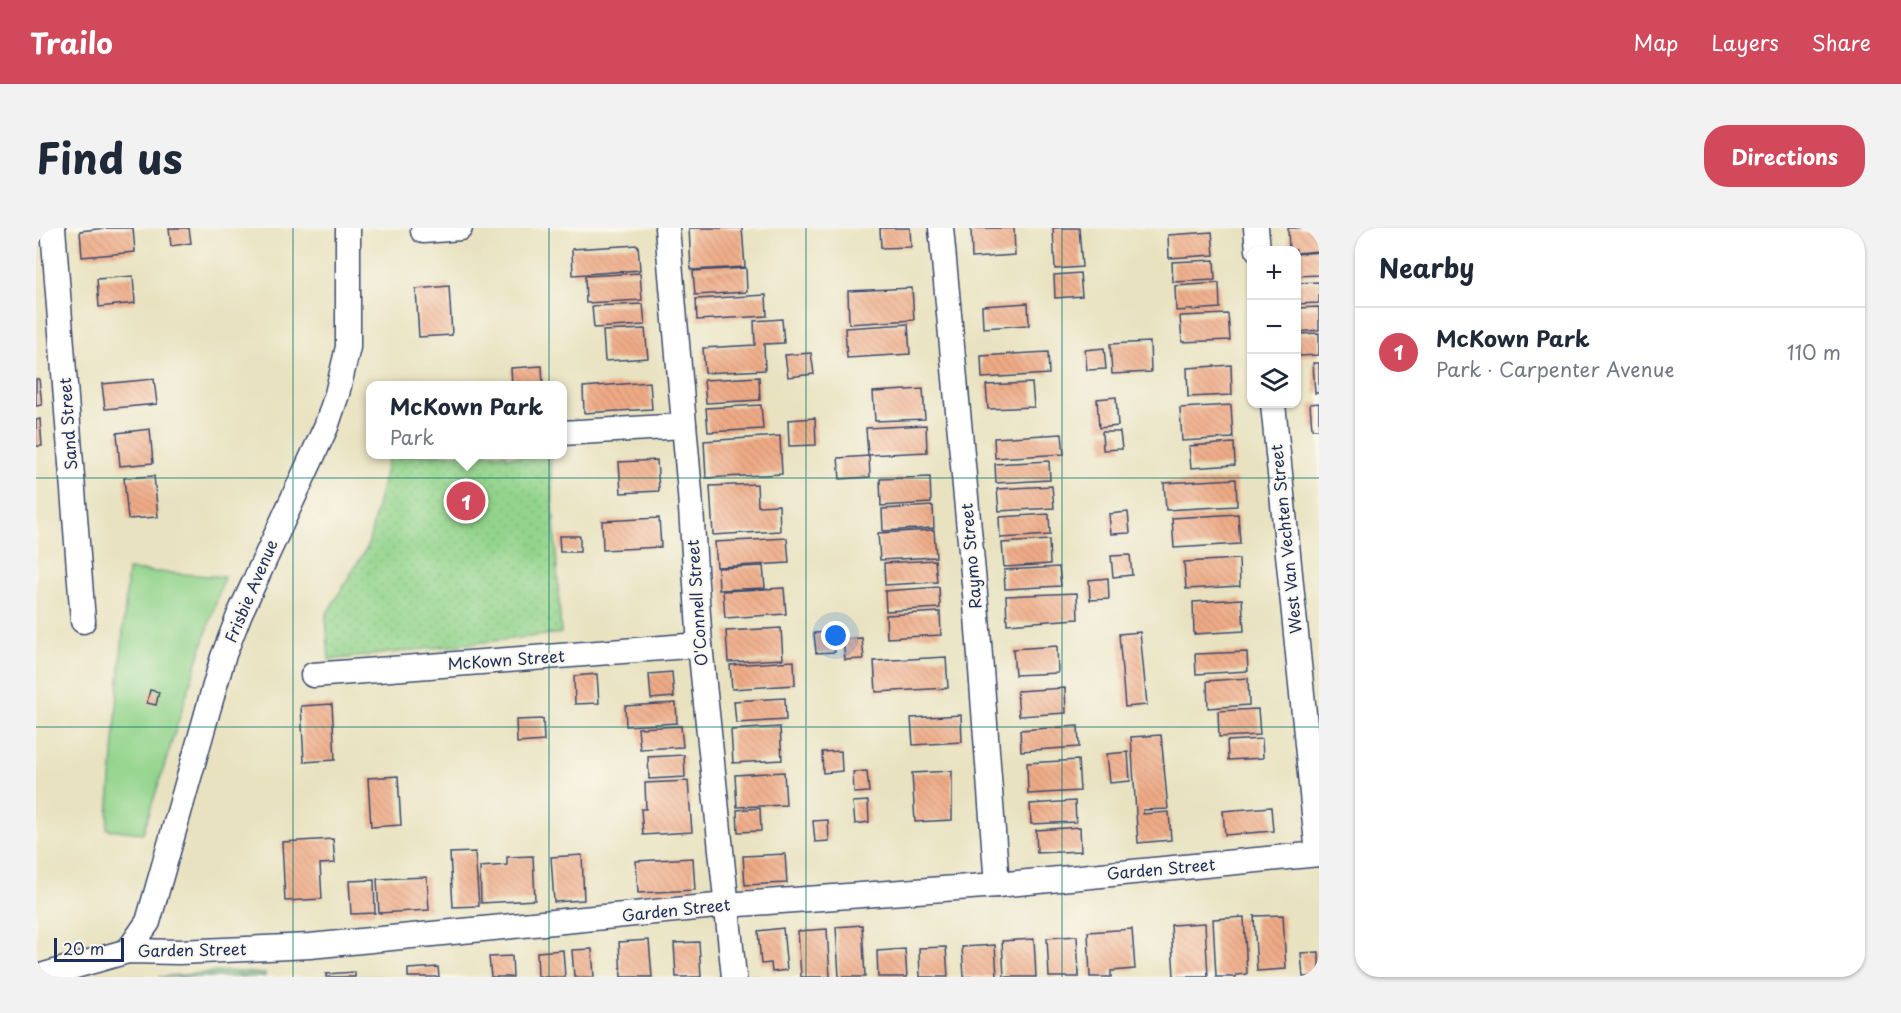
<!DOCTYPE html>
<html lang="en">
<head>
<meta charset="utf-8">
<style>
  body { margin:0; font-family:"Playpen Sans",sans-serif; background:#f2f2f3; color:#1f2937 }
  .controls { position:absolute; right:18px; top:18px; display:grid; overflow:hidden; border-radius:12px; box-shadow:0 2px 4px #0004 }
  .controls button { width:54px; height:54px; display:grid; place-items:center; padding:0; border:0; border-bottom:2px solid #e0e1e3; background:#fff; color:#1f2937; font:30px sans-serif }
  .scale { position:absolute; left:18px; bottom:15px; width:70px; box-sizing:border-box; padding-left:6px; border:3px solid #1b2f5e; border-top:0; font-size:16px; line-height:21px; white-space:nowrap; color:#1b2f5e; -webkit-text-stroke:4px #fbf7ec; paint-order:stroke }
  .you { position:absolute; left:800px; top:408px; width:21px; height:21px; margin:-15px; border:4px solid #fff; border-radius:50%; background:#1a73e8; box-shadow:0 0 0 9px #1a73e833 }
  .badge { display:grid; place-items:center; width:39px; height:39px; border-radius:50%; background:#d1495b; color:#fff; font-size:20px; font-weight:700 }
  .pin { position:absolute; translate:-50% -50%; border:3px solid #fff; box-shadow:0 2px 6px #0006 }
  .popup { position:absolute; left:330px; top:153px; width:201px; height:78px; box-sizing:border-box; display:grid; place-content:center; border-radius:12px; background:#fff; filter:drop-shadow(0 2px 4px #0005); font-size:20px; white-space:nowrap; color:#747a83 }
  .popup b { font-size:22px; color:#1f2937 }
  .popup::after { content:''; position:absolute; left:50%; top:100%; margin-left:-12px; border:12px solid transparent; border-top-color:#fff }
  .list { margin:0; padding:0; list-style:none }
  h2 { display:flex; justify-content:space-between; align-items:center; height:78px; margin:0; padding:0 24px; font-size:26px }
  h2 small { font-size:20px; font-weight:400; color:#747a83 }
  .list li { display:grid; grid-template-columns:39px 1fr auto; gap:18px; align-items:center; box-sizing:border-box; height:90px; padding:0 24px; border-top:2px solid #e0e1e3 }
  .list b { display:block; font-size:22px; white-space:nowrap }
  .list p { margin:0; font-size:20px; white-space:nowrap; color:#747a83 }
  .list em { font-size:20px; font-style:normal; color:#747a83 }
  .icon { flex:none; width:33px; height:33px; fill:none; stroke:currentColor; stroke-width:2; stroke-linecap:round; stroke-linejoin:round }
  .map { position:relative; flex:none; width:1283px; height:749px; overflow:hidden; border-radius:24px }
  header { display:flex; align-items:center; gap:36px; box-sizing:border-box; height:84px; padding:0 30px; background:#d1495b; color:#fff }
  header strong { font-size:28px }
  nav { display:flex; gap:33px; margin-inline-start:auto; font-size:21px }
  .intro { display:flex; align-items:center; justify-content:space-between; box-sizing:border-box; height:144px; padding:0 36px }
  h1 { margin:0; font-size:42px }
  .button { padding:15px 27px; border-radius:24px; background:#d1495b; color:#fff; font-size:21px; font-weight:700 }
  main { display:flex; gap:36px; padding:0 36px }
  aside { flex:1; background:#fff; border-radius:24px; box-shadow:0 2px 4px #0004 }
  .map>svg:first-child { display:block }
  .green { fill:#93d48c; stroke:#578275; stroke-width:1.5 }
  .forest { fill:url(#forest-crowns); stroke:#48726b; stroke-width:1.5 }
  .park { fill:url(#park-dots); stroke:#578275; stroke-width:1.5 }
  .building { fill:url(#building-back-hatch) }
  .lines { fill:none; stroke-linecap:round; stroke-linejoin:round }
  .minor-casing { stroke:#3a4a6d; stroke-width:27 }
  .minor { stroke:#fff; stroke-width:24 }
  .grid { fill:none; stroke:#0f766e; stroke-width:1.5; stroke-opacity:0.55 }
  .labels { text-anchor:middle; stroke-width:4.5; stroke-linejoin:round; paint-order:stroke }
  .street-label { font-size:16px; fill:#1b2f5e; stroke:#fbf7ec }
</style>
</head>
<body>
<header>
<strong>Trailo</strong>
<nav><a>Map</a><a>Layers</a><a>Share</a></nav>
</header>
<div class="intro"><h1>Find us</h1><a class="button">Directions</a></div>
<main>
<div class="map">
<svg width="1283" height="749" viewBox="0 0 1283 749">
  <defs>
    <pattern id="forest-crowns" width="20" height="18" patternUnits="userSpaceOnUse" patternTransform="scale(1.5)"><rect width="20" height="18" fill="#76b678"/><path d="M2 6a3 3 0 1 1 6 0M12 15a3 3 0 1 1 6 0" fill="none" stroke="#609466"/></pattern>
    <pattern id="park-dots" width="8" height="8" patternUnits="userSpaceOnUse" patternTransform="scale(1.5)"><rect width="8" height="8" fill="#93d48c"/><path d="M2 2h.1M6 6h.1" fill="none" stroke="#7eb67b" stroke-width="1.8" stroke-linecap="round"/></pattern>
    <pattern id="building-back-hatch" width="6" height="6" patternUnits="userSpaceOnUse" patternTransform="scale(1.5)"><rect width="6" height="6" fill="#efab86"/><path d="M-1 5l2 2M0 0l6 6M5-1l2 2" fill="none" stroke="#cc9376"/></pattern>
  </defs>
  <rect width="100%" height="100%" fill="#fbf7ec"/>
  <filter id="ink" filterUnits="userSpaceOnUse"><feTurbulence type="fractalNoise" baseFrequency=".0167" numOctaves="2"/><feDisplacementMap in="SourceGraphic" scale="12" xChannelSelector="R" yChannelSelector="G"/><feConvolveMatrix kernelMatrix="1 2 1 2 8 2 1 2 1" color-interpolation-filters="sRGB"/></filter>
  <filter id="wash" filterUnits="userSpaceOnUse"><feTurbulence type="fractalNoise" baseFrequency=".008" numOctaves="4" result="noise"/><feDisplacementMap in="SourceGraphic" scale="24" xChannelSelector="R" yChannelSelector="G"/><feGaussianBlur stdDeviation="1.35" result="paint"/><feColorMatrix in="noise" values="0 0 0 0 0 0 0 0 0 0 0 0 0 0 0 0 0 1.4 0 .05"/><feComposite in="paint" operator="in"/></filter>
  <g filter="url(#wash)">
    <rect width="100%" height="100%" fill="#e8e2c0"/>
    <!-- green -->
    <path class="green" d="M 92,342 L 188,349 L 107,605 L 71,601 Z"/>
    <!-- forest -->
    <path class="forest" d="M 191,743 L 229,746 L 229,749 L 123,749 Z"/>
    <!-- park -->
    <path class="park" d="M 470,226 L 471,229 L 514,227 L 525,405 L 293,432 L 290,387 L 332,318 L 353,227 Z"/>
    <g id="blocks">
      <!-- building -->
      <g class="building">
        <path d="M 71,0 L 97,0 L 99,24 L 46,29 L 44,3 Z"/>
        <path d="M 133,0 L 153,0 L 155,15 L 135,18 Z"/>
        <path d="M 653,0 L 706,0 L 709,39 L 655,42 Z"/>
        <path d="M 844,0 L 874,0 L 875,19 L 845,20 Z"/>
        <path d="M 935,0 L 978,0 L 979,27 L 936,30 Z"/>
        <path d="M 1017,0 L 1043,0 L 1046,39 L 1019,41 Z"/>
        <path d="M 1252,0 L 1283,0 L 1283,23 L 1260,25 L 1260,22 L 1253,22 Z"/>
        <path d="M 1176,4 L 1178,27 L 1133,30 L 1132,7 Z"/>
        <path d="M 602,17 L 604,42 L 537,47 L 536,21 Z"/>
        <path d="M 1283,24 L 1283,47 L 1260,48 L 1260,26 Z"/>
        <path d="M 1178,32 L 1179,52 L 1137,54 L 1136,34 Z"/>
        <path d="M 710,40 L 711,64 L 659,67 L 657,43 Z"/>
        <path d="M 604,45 L 606,72 L 550,75 L 549,48 Z"/>
        <path d="M 1044,45 L 1046,68 L 1019,70 L 1018,47 Z"/>
        <path d="M 97,48 L 99,75 L 63,79 L 61,51 Z"/>
        <path d="M 1283,54 L 1283,75 L 1260,76 L 1260,55 Z"/>
        <path d="M 1183,55 L 1184,80 L 1140,83 L 1139,58 Z"/>
        <path d="M 413,58 L 416,107 L 383,109 L 380,61 Z"/>
        <path d="M 876,60 L 878,92 L 813,96 L 812,63 Z"/>
        <path d="M 730,67 L 731,88 L 661,92 L 660,71 Z"/>
        <path d="M 992,75 L 993,97 L 947,100 L 946,78 Z"/>
        <path d="M 607,76 L 609,97 L 558,100 L 556,78 Z"/>
        <path d="M 1283,79 L 1283,102 L 1262,104 L 1260,80 Z"/>
        <path d="M 1192,86 L 1194,112 L 1146,114 L 1144,88 Z"/>
        <path d="M 746,91 L 748,115 L 728,116 L 729,142 L 669,145 L 667,120 L 719,117 L 718,93 Z"/>
        <path d="M 872,96 L 874,126 L 811,130 L 809,100 Z"/>
        <path d="M 609,101 L 612,130 L 569,133 L 567,103 Z"/>
        <path d="M 1283,105 L 1283,127 L 1263,128 L 1262,106 Z"/>
        <path d="M 1114,114 L 1115,144 L 1076,146 L 1074,116 Z"/>
        <path d="M 1068,120 L 1070,141 L 1051,142 L 1049,122 Z"/>
        <path d="M 1012,124 L 1013,146 L 946,150 L 945,128 Z"/>
        <path d="M 775,125 L 778,146 L 752,149 L 749,127 Z"/>
        <path d="M 1277,135 L 1283,135 L 1283,165 L 1279,165 Z"/>
        <path d="M 1195,137 L 1196,167 L 1152,169 L 1151,140 Z"/>
        <path d="M 506,138 L 507,158 L 476,158 L 475,140 Z"/>
        <path d="M 723,149 L 724,172 L 670,175 L 668,152 Z"/>
        <path d="M 0,151 L 3,151 L 6,177 L 0,178 Z"/>
        <path d="M 118,151 L 121,176 L 69,181 L 66,156 Z"/>
        <path d="M 614,154 L 616,181 L 548,185 L 547,159 Z"/>
        <path d="M 996,155 L 998,179 L 952,181 L 950,157 Z"/>
        <path d="M 887,161 L 889,191 L 839,193 L 837,164 Z"/>
        <path d="M 1080,169 L 1082,198 L 1063,200 L 1061,171 Z"/>
        <path d="M 1283,175 L 1283,201 L 1276,201 L 1274,176 Z"/>
        <path d="M 725,177 L 727,201 L 672,204 L 670,180 Z"/>
        <path d="M 1195,177 L 1197,210 L 1146,213 L 1144,180 Z"/>
        <path d="M 779,190 L 780,217 L 753,218 L 752,192 Z"/>
        <path d="M 4,191 L 6,218 L 0,218 L 0,192 Z"/>
        <path d="M 890,197 L 891,224 L 832,227 L 830,200 Z"/>
        <path d="M 114,201 L 117,235 L 84,238 L 81,205 Z"/>
        <path d="M 1066,204 L 1084,204 L 1086,221 L 1067,222 Z"/>
        <path d="M 1026,206 L 1028,226 L 959,230 L 958,210 Z"/>
        <path d="M 744,208 L 746,246 L 670,250 L 668,213 Z"/>
        <path d="M 1198,215 L 1199,237 L 1155,240 L 1153,218 Z"/>
        <path d="M 833,228 L 834,249 L 804,251 L 802,230 Z"/>
        <path d="M 621,232 L 623,263 L 585,265 L 583,234 Z"/>
        <path d="M 1013,233 L 1014,252 L 960,255 L 959,236 Z"/>
        <path d="M 118,248 L 122,289 L 92,291 L 88,250 Z"/>
        <path d="M 894,249 L 895,275 L 845,278 L 844,251 Z"/>
        <path d="M 1200,251 L 1201,278 L 1130,282 L 1128,255 Z"/>
        <path d="M 721,256 L 722,278 L 743,277 L 744,303 L 677,307 L 674,258 Z"/>
        <path d="M 1016,258 L 1018,280 L 963,283 L 961,261 Z"/>
        <path d="M 897,278 L 898,300 L 847,303 L 846,281 Z"/>
        <path d="M 1092,284 L 1094,305 L 1075,306 L 1073,286 Z"/>
        <path d="M 1013,286 L 1014,307 L 964,310 L 963,289 Z"/>
        <path d="M 1202,286 L 1204,316 L 1138,320 L 1136,290 Z"/>
        <path d="M 623,290 L 625,319 L 567,322 L 566,293 Z"/>
        <path d="M 898,302 L 900,329 L 844,332 L 842,305 Z"/>
        <path d="M 523,308 L 544,308 L 544,324 L 524,324 Z"/>
        <path d="M 751,310 L 753,335 L 681,339 L 679,314 Z"/>
        <path d="M 1013,312 L 1014,336 L 968,339 L 966,315 Z"/>
        <path d="M 1094,327 L 1096,347 L 1077,349 L 1075,328 Z"/>
        <path d="M 1203,331 L 1204,358 L 1150,361 L 1148,334 Z"/>
        <path d="M 899,332 L 901,354 L 849,357 L 848,335 Z"/>
        <path d="M 727,338 L 729,360 L 683,362 L 682,340 Z"/>
        <path d="M 1023,339 L 1025,358 L 969,361 L 968,342 Z"/>
        <path d="M 1072,350 L 1073,371 L 1054,372 L 1053,352 Z"/>
        <path d="M 903,359 L 904,380 L 850,383 L 849,363 Z"/>
        <path d="M 748,360 L 750,386 L 689,390 L 687,363 Z"/>
        <path d="M 1041,365 L 1042,391 L 971,396 L 970,368 Z"/>
        <path d="M 1206,371 L 1208,403 L 1158,406 L 1157,374 Z"/>
        <path d="M 904,384 L 905,407 L 851,410 L 850,387 Z"/>
        <path d="M 745,400 L 747,431 L 692,434 L 690,403 Z"/>
        <path d="M 797,404 L 799,424 L 780,425 L 778,405 Z"/>
        <path d="M 1104,404 L 1111,477 L 1089,479 L 1083,406 Z"/>
        <path d="M 826,410 L 828,431 L 809,432 L 807,411 Z"/>
        <path d="M 1021,418 L 1022,445 L 979,447 L 977,421 Z"/>
        <path d="M 1211,424 L 1212,443 L 1160,446 L 1159,426 Z"/>
        <path d="M 910,429 L 912,460 L 840,464 L 838,433 Z"/>
        <path d="M 758,433 L 759,457 L 696,461 L 694,437 Z"/>
        <path d="M 636,444 L 638,469 L 615,471 L 613,446 Z"/>
        <path d="M 561,446 L 563,475 L 539,476 L 538,448 Z"/>
        <path d="M 1212,450 L 1213,477 L 1172,480 L 1171,453 Z"/>
        <path d="M 1029,460 L 1030,485 L 983,488 L 981,463 Z"/>
        <path d="M 114,462 L 123,464 L 120,477 L 111,475 Z"/>
        <path d="M 749,470 L 750,492 L 700,495 L 698,473 Z"/>
        <path d="M 640,475 L 641,495 L 590,498 L 589,478 Z"/>
        <path d="M 296,476 L 299,532 L 268,534 L 265,478 Z"/>
        <path d="M 1222,481 L 1224,507 L 1183,509 L 1182,483 Z"/>
        <path d="M 925,487 L 926,514 L 877,517 L 875,490 Z"/>
        <path d="M 507,491 L 508,513 L 481,515 L 480,492 Z"/>
        <path d="M 645,498 L 647,519 L 604,521 L 602,500 Z"/>
        <path d="M 1042,498 L 1043,519 L 985,523 L 984,502 Z"/>
        <path d="M 744,499 L 746,532 L 697,535 L 695,502 Z"/>
        <path d="M 1125,507 L 1132,581 L 1107,582 L 1107,586 L 1133,584 L 1135,612 L 1102,615 L 1095,509 Z"/>
        <path d="M 1226,511 L 1227,530 L 1192,532 L 1191,513 Z"/>
        <path d="M 805,523 L 806,543 L 787,545 L 786,524 Z"/>
        <path d="M 1092,524 L 1094,553 L 1074,555 L 1071,526 Z"/>
        <path d="M 648,527 L 649,549 L 613,551 L 612,529 Z"/>
        <path d="M 1042,532 L 1044,563 L 992,566 L 991,535 Z"/>
        <path d="M 831,543 L 833,564 L 818,565 L 817,544 Z"/>
        <path d="M 916,543 L 916,592 L 879,594 L 876,545 Z"/>
        <path d="M 748,544 L 750,577 L 701,579 L 699,547 Z"/>
        <path d="M 362,548 L 365,597 L 335,599 L 332,550 Z"/>
        <path d="M 652,553 L 656,604 L 607,607 L 605,581 L 610,581 L 609,555 Z"/>
        <path d="M 832,573 L 833,594 L 819,596 L 817,574 Z"/>
        <path d="M 1039,573 L 1040,594 L 995,596 L 994,576 Z"/>
        <path d="M 1235,579 L 1237,603 L 1189,607 L 1187,583 Z"/>
        <path d="M 724,580 L 725,603 L 702,604 L 701,582 Z"/>
        <path d="M 792,592 L 793,613 L 779,614 L 777,593 Z"/>
        <path d="M 1044,599 L 1045,623 L 1001,625 L 1000,602 Z"/>
        <path d="M 297,611 L 299,635 L 284,636 L 286,671 L 249,673 L 246,614 Z"/>
        <path d="M 439,624 L 443,678 L 417,679 L 414,625 Z"/>
        <path d="M 749,626 L 751,655 L 709,657 L 707,628 Z"/>
        <path d="M 546,627 L 548,672 L 518,674 L 515,629 Z"/>
        <path d="M 497,628 L 499,672 L 445,675 L 444,639 L 471,637 L 471,629 Z"/>
        <path d="M 657,630 L 659,662 L 602,665 L 600,633 Z"/>
        <path d="M 391,649 L 393,682 L 343,685 L 341,651 Z"/>
        <path d="M 338,652 L 339,685 L 315,686 L 313,653 Z"/>
        <path d="M 1247,687 L 1250,741 L 1221,743 L 1218,688 Z"/>
        <path d="M 1208,689 L 1211,746 L 1200,747 L 1200,749 L 1180,749 L 1177,691 Z"/>
        <path d="M 1169,695 L 1172,749 L 1138,749 L 1135,697 Z"/>
        <path d="M 826,697 L 829,749 L 803,749 L 800,699 Z"/>
        <path d="M 747,700 L 751,742 L 736,744 L 735,735 L 725,736 L 722,703 Z"/>
        <path d="M 791,701 L 794,749 L 765,749 L 762,703 Z"/>
        <path d="M 1096,701 L 1099,741 L 1075,743 L 1075,749 L 1054,749 L 1052,704 Z"/>
        <path d="M 1041,708 L 1043,749 L 1013,749 L 1011,710 Z"/>
        <path d="M 998,711 L 1000,749 L 968,749 L 966,713 Z"/>
        <path d="M 613,712 L 616,749 L 585,749 L 583,714 Z"/>
        <path d="M 663,714 L 665,749 L 640,749 L 638,715 Z"/>
        <path d="M 959,717 L 961,749 L 928,749 L 926,719 Z"/>
        <path d="M 910,719 L 912,749 L 884,749 L 883,720 Z"/>
        <path d="M 556,721 L 558,749 L 538,749 L 536,722 Z"/>
        <path d="M 869,721 L 871,749 L 842,749 L 841,723 Z"/>
        <path d="M 527,722 L 529,749 L 502,749 L 501,724 Z"/>
        <path d="M 1283,724 L 1283,749 L 1267,749 L 1265,725 Z"/>
        <path d="M 476,728 L 477,749 L 455,749 L 453,729 Z"/>
        <path d="M 402,739 L 403,749 L 372,749 L 372,741 Z"/>
        <path d="M 319,744 L 319,749 L 290,749 L 290,746 Z"/>
      </g>
    </g>
  </g>
  <g filter="url(#ink)">
    <use href="#blocks" fill-opacity="0" stroke="#3a4a6d" stroke-width="1.5"/>
    <g class="lines">
      <!-- minor casing -->
      <g class="minor-casing">
        <g id="minor">
          <path d="M 17,0 L 47,393"/>
          <path d="M 631,0 L 654,265 L 664,417 L 698,749"/>
          <path d="M 905,0 L 941,388 L 961,657"/>
          <path d="M 1220,0 L 1222,22"/>
          <path d="M 387,3 L 424,0"/>
          <path d="M 1237,176 L 1282,626"/>
          <path d="M 526,205 L 648,198"/>
          <path d="M 277,447 L 664,417"/>
          <path d="M 92,723 L 112,694 L 187,429 L 204,385 L 290,199 L 301,166 L 312,119 L 312,0"/>
          <path d="M 1,749 L 92,723 L 143,724 L 274,718 L 690,677 L 961,657 L 1283,626"/>
        </g>
      </g>
      <!-- minor -->
      <use href="#minor" class="minor"/>
    </g>
  </g>
  <!-- grid -->
  <path class="grid" d="M 257,0 L 257,749M 513,0 L 513,749M 770,0 L 770,749M 1026,0 L 1026,749M 0,250 L 1283,250M 0,499 L 1283,499"/>
  <g class="labels">
    <!-- street labels -->
    <g class="street-label">
      <text transform="translate(32 196) rotate(-94)" y="6">Sand Street</text>
      <text transform="translate(1250 311) rotate(-96)" y="6">West Van Vechten Street</text>
      <text transform="translate(935 328) rotate(-95)" y="6">Raymo Street</text>
      <text transform="translate(215 363) rotate(-67)" y="6">Frisbie Avenue</text>
      <text transform="translate(661 375) rotate(-94)" y="6">O'Connell Street</text>
      <text transform="translate(470 432) rotate(-4)" y="6">McKown Street</text>
      <text transform="translate(1125 641) rotate(-5)" y="6">Garden Street</text>
      <text transform="translate(640 682) rotate(-6)" y="6">Garden Street</text>
      <text transform="translate(156 722) rotate(-1)" y="6">Garden Street</text>
    </g>
  </g>
</svg>
<div class="controls">
<button>+</button>
<button>−</button>
<button><svg class="icon" aria-label="layers" viewBox="0 0 24 24"><path d="M12 4l9 5-9 5-9-5zM3 14l9 5 9-5"/></svg></button>
</div>
<div class="scale">20 m</div>
<div class="you"></div>
<div class="pin badge" style="left:430px;top:273px">1</div>
<div class="popup"><b>McKown Park</b>Park</div>
</div>
<aside>
<h2>Nearby<small></small></h2>
<ul class="list">
<li><span class="badge">1</span><div><b>McKown Park</b><p>Park · Carpenter Avenue</p></div><em>110 m</em></li>
</ul>
</aside>
</main>
</body>
</html>
